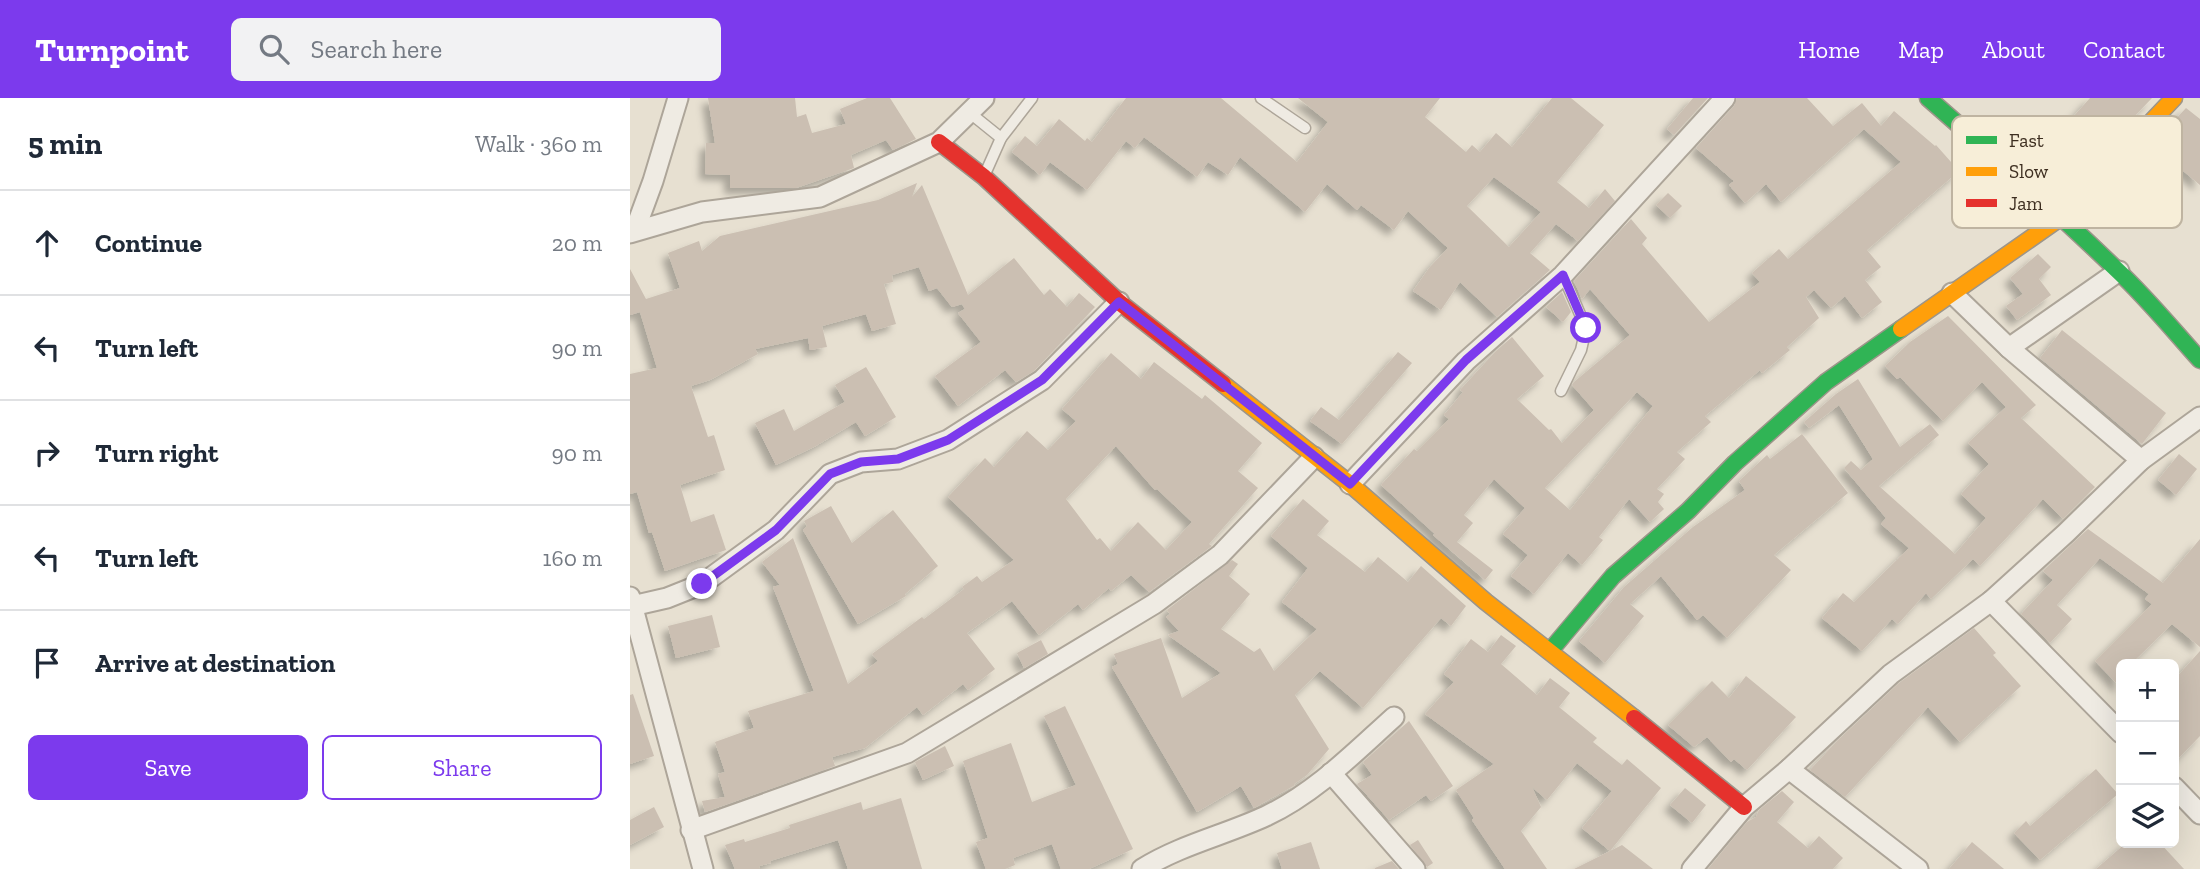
<!DOCTYPE html>
<html lang="en">
<head>
<meta charset="utf-8">
<style>
  body { margin:0; font-family:"Zilla Slab",serif; background:#f2f2f3; color:#1f2937 }
  .controls { position:absolute; right:21px; bottom:21px; display:grid; overflow:hidden; border-radius:10px; box-shadow:0 7px 28px #0002 }
  .controls button { width:63px; height:63px; display:grid; place-items:center; padding:0; border:0; border-bottom:2px solid #e0e1e3; background:#fff; color:#1f2937; font:35px sans-serif }
  .stop { position:absolute; width:21px; height:21px; margin:-16px; border:5px solid #7c3aed; border-radius:50%; background:#fff }
  .stop.end { background:#7c3aed; border-color:#fff; box-shadow:0 2px 7px #0008 }
  .list { margin:0; padding:0; list-style:none }
  h2 { display:flex; justify-content:space-between; align-items:center; height:91px; margin:0; padding:0 28px; font-size:30px }
  h2 small { font-size:23px; font-weight:400; color:#747a83 }
  .list li { display:grid; grid-template-columns:46px 1fr auto; gap:21px; align-items:center; box-sizing:border-box; height:105px; padding:0 28px; border-top:2px solid #e0e1e3 }
  .list b { display:block; font-size:26px; white-space:nowrap }
  .list em { font-size:23px; font-style:normal; color:#747a83 }
  .actions { display:flex; gap:14px; padding:21px 28px }
  .actions a { flex:1; padding:16px 0; border:2px solid #7c3aed; border-radius:10px; text-align:center; font-size:24px; color:#7c3aed }
  .actions .main { background:#7c3aed; color:#fff }
  .icon { flex:none; width:38px; height:38px; fill:none; stroke:currentColor; stroke-width:2; stroke-linecap:round; stroke-linejoin:round }
  .map { position:relative; flex:none; width:1570px; height:771px; overflow:hidden }
  header { display:flex; align-items:center; gap:42px; box-sizing:border-box; height:98px; padding:0 35px; background:#7c3aed; color:#fff }
  header strong { font-size:33px }
  nav { display:flex; gap:38px; margin-inline-start:auto; font-size:24px }
  .search { width:490px; height:63px; background:#f2f2f3; display:flex; align-items:center; gap:18px; box-sizing:border-box; padding:0 24px; border-radius:10px; color:#747a83; font-size:26px }
  main { display:flex }
  aside { flex:1; background:#fff }
  .map>svg:first-child { display:block }
  .building { fill:#cbbfb2; fill-rule:evenodd; filter:url(#shadow) }
  .lines { fill:none; stroke-linecap:round; stroke-linejoin:round }
  .lane-casing { stroke:#ada599; stroke-width:13 }
  .street-casing { stroke:#ada599; stroke-width:23 }
  .fast-casing { stroke:#9c958a; stroke-width:19 }
  .slow-casing { stroke:#9c958a; stroke-width:19 }
  .jam-casing { stroke:#9c958a; stroke-width:19 }
  .lane { stroke:#efebe3; stroke-width:10 }
  .street { stroke:#efebe3; stroke-width:19 }
  .fast { stroke:#30b455; stroke-width:16 }
  .slow { stroke:#ff9f0a; stroke-width:16 }
  .jam { stroke:#e5322d; stroke-width:16 }
  .route { stroke:#7c3aed; stroke-width:9 }
  .key { fill:#f7eed8; stroke:#bfb4a1; stroke-width:2 }
  .key-label { font-size:19px; fill:#3d2e20 }
</style>
</head>
<body>
<header>
<strong>Turnpoint</strong>
<div class="search"><svg class="icon" aria-label="search" viewBox="0 0 24 24"><circle cx="10" cy="10" r="6"/><path d="M15 15l6 6"/></svg>Search here</div>
<nav><a>Home</a><a>Map</a><a>About</a><a>Contact</a></nav>
</header>
<main>
<aside>
<h2>5 min<small>Walk · 360 m</small></h2>
<ul class="list">
<li><svg class="icon" aria-label="ahead" viewBox="0 0 24 24"><path d="M12 20V5M6 11l6-6 6 6"/></svg><div><b>Continue</b></div><em>20 m</em></li>
<li><svg class="icon" aria-label="left" viewBox="0 0 24 24"><path d="M17 20v-9H6M10 6l-5 5 5 5"/></svg><div><b>Turn left</b></div><em>90 m</em></li>
<li><svg class="icon" aria-label="right" viewBox="0 0 24 24"><path d="M7 20v-9h11M14 6l5 5-5 5"/></svg><div><b>Turn right</b></div><em>90 m</em></li>
<li><svg class="icon" aria-label="left" viewBox="0 0 24 24"><path d="M17 20v-9H6M10 6l-5 5 5 5"/></svg><div><b>Turn left</b></div><em>160 m</em></li>
<li><svg class="icon" aria-label="arrive" viewBox="0 0 24 24"><path d="M6 21V4h12l-3 4 3 4H6"/></svg><div><b>Arrive at destination</b></div></li>
</ul>
<div class="actions"><a class="main">Save</a><a>Share</a></div>
</aside>
<div class="map">
<svg width="1570" height="771" viewBox="0 0 1570 771">
  <defs>
    <filter id="shadow"><feDropShadow dx="-6" dy="6" stdDeviation="3.5" flood-color="#0004"/></filter>
  </defs>
  <rect width="100%" height="100%" fill="#e7e0d1"/>
  <!-- building -->
  <g class="building">
    <path d="M 78,0 L 165,0 L 167,19 L 176,16 L 182,35 L 216,26 L 210,11 L 237,0 L 260,0 L 286,41 L 263,52 L 256,42 L 221,57 L 224,70 L 166,90 L 100,90 L 100,77 L 75,76 L 76,45 L 85,45 Z"/>
    <path d="M 496,0 L 591,0 L 667,64 L 698,24 L 668,0 L 810,0 L 795,19 L 836,54 L 842,47 L 850,54 L 866,35 L 882,49 L 922,0 L 941,0 L 974,27 L 927,84 L 959,110 L 975,91 L 985,103 L 948,143 L 926,126 L 900,155 L 920,172 L 867,219 L 830,184 L 811,212 L 783,193 L 799,170 L 818,150 L 778,113 L 764,132 L 731,107 L 727,112 L 697,86 L 675,114 L 610,59 L 598,77 L 578,64 L 567,79 L 514,39 L 505,50 L 496,43 L 457,92 L 420,64 L 410,77 L 382,54 L 395,38 L 407,48 L 429,21 L 455,43 L 457,40 L 462,44 ZM 864,79 L 911,114 L 879,149 L 837,108 Z"/>
    <path d="M 1063,0 L 1078,0 L 1044,37 L 1037,31 Z"/>
    <path d="M 1107,0 L 1177,0 L 1203,28 L 1232,5 L 1251,28 L 1264,13 L 1305,48 L 1306,47 L 1329,73 L 1237,152 L 1251,169 L 1235,182 L 1252,204 L 1232,220 L 1215,198 L 1201,210 L 1184,192 L 1176,199 L 1189,220 L 1157,249 L 1160,252 L 1132,275 L 1130,272 L 1075,318 L 1081,324 L 1047,354 L 1055,361 L 1027,391 L 1034,396 L 1028,404 L 1034,411 L 1020,424 L 999,401 L 969,439 L 973,442 L 952,467 L 938,455 L 904,496 L 881,478 L 898,457 L 873,436 L 895,410 L 864,381 L 834,417 L 843,425 L 827,444 L 863,472 L 855,482 L 803,437 L 805,436 L 751,387 L 784,351 L 787,353 L 819,321 L 814,317 L 833,294 L 830,292 L 865,254 L 882,239 L 914,278 L 887,301 L 919,332 L 921,331 L 932,345 L 964,312 L 942,287 L 944,284 L 1000,237 L 960,191 L 952,201 L 944,183 L 1001,121 L 1017,140 L 1012,146 L 1079,224 L 1130,184 L 1122,175 L 1149,151 L 1158,161 L 1271,64 L 1234,31 L 1151,104 L 1136,86 L 1115,105 L 1099,87 L 1104,83 L 1066,50 L 1104,8 ZM 1007,294 L 1023,308 L 940,412 L 915,390 Z"/>
    <path d="M 1460,0 L 1522,0 L 1500,23 L 1498,22 L 1490,34 L 1474,22 L 1455,44 L 1435,28 Z"/>
    <path d="M 1556,10 L 1570,21 L 1570,87 L 1527,51 L 1531,47 L 1525,43 Z"/>
    <path d="M 287,85 L 282,99 L 292,87 L 338,197 L 384,160 L 414,197 L 420,191 L 437,209 L 449,195 L 465,209 L 404,273 L 386,284 L 375,272 L 328,308 L 305,278 L 351,244 L 328,215 L 335,211 L 332,206 L 322,209 L 307,190 L 299,193 L 289,169 L 262,177 L 263,184 L 254,186 L 266,226 L 242,233 L 236,216 L 192,228 L 197,249 L 180,252 L 178,240 L 125,251 L 128,256 L 80,282 L 61,288 L 78,339 L 84,337 L 95,372 L 50,387 L 61,424 L 84,416 L 96,452 L 35,473 L 22,434 L 19,435 L 7,394 L 0,396 L 0,276 L 27,270 L 10,214 L 0,217 L 0,171 L 16,201 L 50,190 L 38,155 L 69,143 L 72,153 L 90,138 L 248,102 Z"/>
    <path d="M 1038,95 L 1052,108 L 1040,120 L 1026,107 Z"/>
    <path d="M 1408,156 L 1421,169 L 1409,181 L 1421,197 L 1387,222 L 1376,208 L 1393,196 L 1380,180 Z"/>
    <path d="M 932,194 L 941,214 L 933,224 L 916,209 Z"/>
    <path d="M 1318,218 L 1406,307 L 1391,320 L 1465,389 L 1433,421 L 1413,401 L 1350,468 L 1343,461 L 1301,501 L 1296,495 L 1268,526 L 1262,521 L 1232,553 L 1192,520 L 1213,495 L 1224,504 L 1279,450 L 1251,426 L 1256,420 L 1214,370 L 1221,363 L 1231,372 L 1243,361 L 1209,307 L 1179,330 L 1174,324 L 1206,296 L 1228,281 L 1270,349 L 1300,326 L 1309,337 L 1249,388 L 1325,456 L 1356,420 L 1331,396 L 1359,366 L 1338,345 L 1376,309 L 1352,284 L 1313,323 L 1270,279 L 1267,281 L 1255,268 L 1280,244 Z"/>
    <path d="M 1432,232 L 1536,315 L 1512,346 L 1410,260 Z"/>
    <path d="M 768,254 L 782,265 L 712,346 L 680,323 L 691,309 L 709,322 Z"/>
    <path d="M 481,255 L 511,281 L 524,264 L 572,301 L 575,297 L 632,345 L 608,373 L 628,390 L 579,446 L 582,448 L 519,494 L 501,477 L 481,493 L 479,490 L 453,512 L 448,506 L 409,537 L 382,503 L 337,535 L 365,571 L 338,592 L 333,586 L 293,617 L 287,609 L 235,650 L 202,659 L 205,668 L 75,714 L 72,703 L 95,699 L 88,676 L 95,674 L 85,644 L 124,630 L 118,613 L 184,593 L 143,489 L 150,487 L 132,464 L 163,440 L 218,586 L 248,563 L 242,556 L 292,519 L 294,521 L 334,491 L 332,489 L 347,478 L 352,484 L 384,462 L 318,399 L 355,360 L 364,369 L 397,333 L 418,352 L 446,323 L 432,311 ZM 486,348 L 525,392 L 527,391 L 562,424 L 536,452 L 508,424 L 481,453 L 470,440 L 467,442 L 436,401 Z"/>
    <path d="M 236,269 L 266,319 L 235,338 L 226,324 L 184,349 L 146,367 L 125,325 L 154,311 L 164,333 L 215,304 L 205,287 Z"/>
    <path d="M 1172,336 L 1218,395 L 1144,457 L 1161,472 L 1097,540 L 1073,517 L 1067,522 L 1031,478 L 1000,506 L 1014,518 L 975,565 L 949,543 L 994,489 L 1063,429 L 1115,392 L 1109,383 L 1137,357 L 1140,361 Z"/>
    <path d="M 1549,356 L 1567,371 L 1546,397 L 1528,382 Z"/>
    <path d="M 673,401 L 699,423 L 687,437 L 735,474 L 748,459 L 778,484 L 791,468 L 836,508 L 821,528 L 811,520 L 733,610 L 690,573 L 665,597 L 699,651 L 677,677 L 664,686 L 665,687 L 624,710 L 611,688 L 567,714 L 482,569 L 488,566 L 484,556 L 531,540 L 552,600 L 591,575 L 538,537 L 549,533 L 536,519 L 540,516 L 537,512 L 602,462 L 608,466 L 599,478 L 620,496 L 591,531 L 624,554 L 630,550 L 644,573 L 687,531 L 652,504 L 678,470 L 641,438 Z"/>
    <path d="M 201,408 L 222,445 L 263,412 L 308,468 L 275,496 L 276,498 L 228,526 L 173,432 L 177,428 L 174,423 Z"/>
    <path d="M 1458,431 L 1533,485 L 1570,441 L 1570,549 L 1542,526 L 1501,566 L 1491,566 L 1491,590 L 1465,563 L 1522,506 L 1515,501 L 1519,496 L 1470,460 L 1427,507 L 1442,521 L 1420,545 L 1391,516 L 1423,482 L 1413,473 Z"/>
    <path d="M 82,517 L 90,549 L 46,560 L 38,528 Z"/>
    <path d="M 1344,530 L 1366,555 L 1363,557 L 1391,588 L 1330,644 L 1298,609 L 1215,699 L 1180,672 L 1208,642 L 1269,585 Z"/>
    <path d="M 871,537 L 886,548 L 871,566 L 907,597 L 920,580 L 940,595 L 929,609 L 967,640 L 963,644 L 992,667 L 997,661 L 1031,690 L 980,753 L 992,747 L 1023,771 L 944,771 L 980,753 L 952,730 L 982,693 L 947,665 L 917,702 L 902,689 L 911,709 L 891,733 L 917,771 L 875,771 L 842,722 L 844,720 L 826,692 L 864,666 L 795,616 L 824,584 L 814,576 L 841,541 L 858,554 Z"/>
    <path d="M 411,542 L 418,556 L 394,570 L 387,555 Z"/>
    <path d="M 1570,553 L 1570,638 L 1544,665 L 1544,582 Z"/>
    <path d="M 1116,578 L 1166,619 L 1117,672 L 1104,661 L 1101,664 L 1077,639 L 1064,649 L 1038,627 L 1082,583 L 1099,600 Z"/>
    <path d="M 3,596 L 24,658 L 0,666 L 0,597 Z"/>
    <path d="M 435,608 L 503,751 L 459,771 L 431,771 L 422,746 L 383,760 L 385,767 L 375,771 L 356,771 L 346,744 L 358,740 L 333,663 L 381,645 L 402,704 L 446,687 L 414,618 Z"/>
    <path d="M 779,623 L 823,688 L 801,703 L 796,697 L 759,722 L 727,686 L 742,677 L 733,664 Z"/>
    <path d="M 315,648 L 324,668 L 293,682 L 285,664 Z"/>
    <path d="M 1466,671 L 1488,696 L 1410,762 L 1384,735 L 1396,723 L 1400,728 Z"/>
    <path d="M 1055,690 L 1076,707 L 1062,725 L 1040,707 Z"/>
    <path d="M 1152,693 L 1164,704 L 1147,724 L 1178,750 L 1189,738 L 1213,760 L 1203,771 L 1078,771 L 1117,724 L 1126,719 L 1129,712 Z"/>
    <path d="M 271,700 L 292,771 L 218,771 L 208,742 L 140,763 L 141,765 L 129,768 L 130,771 L 105,771 L 95,747 L 114,741 L 115,744 L 160,730 L 159,727 L 231,704 L 233,712 Z"/>
    <path d="M 24,709 L 34,729 L 0,747 L 0,722 Z"/>
    <path d="M 788,742 L 803,765 L 797,769 L 780,747 Z"/>
    <path d="M 681,744 L 690,771 L 652,771 L 647,755 Z"/>
    <path d="M 1342,744 L 1374,771 L 1319,771 Z"/>
    <path d="M 1496,745 L 1530,745 L 1554,771 L 1466,771 Z"/>
    <path d="M 762,763 L 769,771 L 745,771 L 745,770 Z"/>
  </g>
  <g class="lines">
    <!-- lane casing -->
    <g class="lane-casing">
      <g id="lane">
        <path d="M 631,0 L 675,30"/>
        <path d="M 340,15 L 371,40"/>
        <path d="M 355,76 L 371,40 L 402,0"/>
        <path d="M 931,293 L 951,252 L 956,230 L 933,177"/>
      </g>
    </g>
    <!-- street casing -->
    <g class="street-casing">
      <g id="street">
        <path d="M 5,132 L 23,83 L 48,0"/>
        <path d="M 0,135 L 72,114 L 190,99 L 309,44 L 354,0"/>
        <path d="M 1322,195 L 1379,250 L 1511,362"/>
        <path d="M 1379,250 L 1489,173"/>
        <path d="M 720,386 L 836,263 L 933,177 L 1095,0"/>
        <path d="M 0,499 L 73,771"/>
        <path d="M 1361,503 L 1491,635"/>
        <path d="M 2,508 L 37,500 L 72,486 L 146,432 L 200,376 L 231,364 L 268,361 L 318,342 L 412,282 L 489,204"/>
        <path d="M 1159,671 L 1288,771"/>
        <path d="M 701,675 L 785,771"/>
        <path d="M 1544,689 L 1570,716"/>
        <path d="M 61,732 L 277,655 L 524,506 L 590,457 L 684,359"/>
        <path d="M 512,771 C 550,747 595,737 636,718 C 685,695 724,655 764,619"/>
        <path d="M 1062,771 L 1114,709 L 1159,671 L 1261,576 L 1361,503 L 1436,435 L 1511,362 L 1570,319"/>
      </g>
    </g>
    <!-- fast casing -->
    <g class="fast-casing">
      <g id="fast">
        <path d="M 1298,0 C 1362,56 1426,113 1487,172 C 1517,200 1543,232 1570,262"/>
        <path d="M 920,553 L 983,478 L 1058,413 L 1105,365 L 1196,284 L 1271,231"/>
      </g>
    </g>
    <!-- slow casing -->
    <g class="slow-casing">
      <g id="slow">
        <path d="M 1271,231 L 1430,120 L 1544,0"/>
        <path d="M 593,286 L 720,386 L 856,504 L 1004,620"/>
      </g>
    </g>
    <!-- jam casing -->
    <g class="jam-casing">
      <g id="jam">
        <path d="M 309,44 L 354,79 L 489,204 L 593,286"/>
        <path d="M 1004,620 L 1114,709"/>
      </g>
    </g>
    <!-- lane -->
    <use href="#lane" class="lane"/>
    <!-- street -->
    <use href="#street" class="street"/>
    <!-- fast -->
    <use href="#fast" class="fast"/>
    <!-- slow -->
    <use href="#slow" class="slow"/>
    <!-- jam -->
    <use href="#jam" class="jam"/>
  </g>
  <g class="lines">
    <!-- route -->
    <path class="route" d="M 72,486 L 146,432 L 200,376 L 231,364 L 268,361 L 318,342 L 412,282 L 489,204 L 720,386 L 836,262 L 933,177 L 956,230"/>
  </g>
  <!-- legend -->
  <rect x="1322" y="18" width="230" height="112" rx="10" class="key"/>
  <rect x="1336" y="38" width="31" height="8" fill="#30b455"/>
  <rect x="1336" y="69" width="31" height="9" fill="#ff9f0a"/>
  <rect x="1336" y="101" width="31" height="8" fill="#e5322d"/>
  <g class="key-label">
    <text x="1379" y="49">Fast</text>
    <text x="1379" y="80">Slow</text>
    <text x="1379" y="112">Jam</text>
  </g>
</svg>
<div class="controls">
<button>+</button>
<button>−</button>
<button><svg class="icon" aria-label="layers" viewBox="0 0 24 24"><path d="M12 4l9 5-9 5-9-5zM3 14l9 5 9-5"/></svg></button>
</div>
<div class="stop" style="left:956px;top:230px"></div>
<div class="stop end" style="left:72px;top:486px"></div>
</div>
</main>
</body>
</html>
